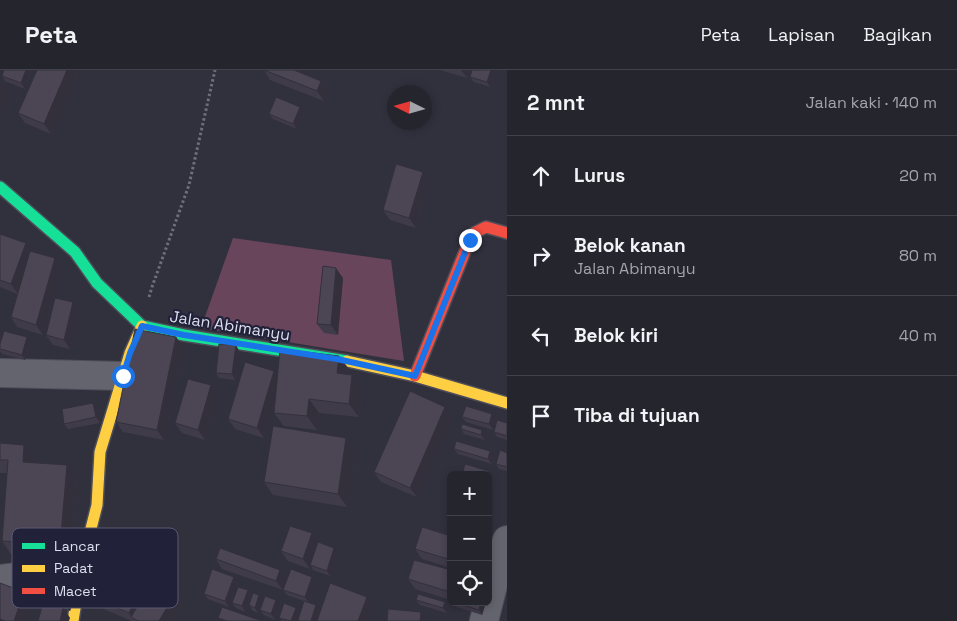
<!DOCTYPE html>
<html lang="id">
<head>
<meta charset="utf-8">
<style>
  body { margin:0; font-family:"Space Grotesk",sans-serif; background:#31313a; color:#f1f3f6 }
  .controls { position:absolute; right:15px; bottom:15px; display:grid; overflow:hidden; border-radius:8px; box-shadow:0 2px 8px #0003 }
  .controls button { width:45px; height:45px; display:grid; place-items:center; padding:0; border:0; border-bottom:1px solid #42424a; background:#25252e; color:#f1f3f6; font:25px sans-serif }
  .compass { position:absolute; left:387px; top:15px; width:45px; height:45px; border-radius:50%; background:#25252e; box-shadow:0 2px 8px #0003; rotate:275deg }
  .stop { position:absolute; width:15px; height:15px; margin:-11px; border:4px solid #1a73e8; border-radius:50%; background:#fff }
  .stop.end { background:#1a73e8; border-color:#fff; box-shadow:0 1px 5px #0008 }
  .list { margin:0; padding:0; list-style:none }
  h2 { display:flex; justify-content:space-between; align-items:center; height:65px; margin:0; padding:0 20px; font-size:21px }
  h2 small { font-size:16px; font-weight:400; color:#a3a5aa }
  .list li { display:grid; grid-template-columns:32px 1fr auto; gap:15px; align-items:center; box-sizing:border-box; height:80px; padding:0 20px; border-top:1px solid #42424a }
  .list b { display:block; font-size:19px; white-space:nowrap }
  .list p { margin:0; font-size:16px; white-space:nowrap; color:#a3a5aa }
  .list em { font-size:16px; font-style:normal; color:#a3a5aa }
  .icon { flex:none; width:28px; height:28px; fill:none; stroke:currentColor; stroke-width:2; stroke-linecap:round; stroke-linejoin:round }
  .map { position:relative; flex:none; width:507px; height:551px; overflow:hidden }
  header { display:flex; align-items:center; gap:30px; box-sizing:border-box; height:70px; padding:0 25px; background:#25252e; border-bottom:1px solid #42424a }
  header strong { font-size:24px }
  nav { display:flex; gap:28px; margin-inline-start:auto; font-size:18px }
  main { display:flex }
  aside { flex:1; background:#25252e }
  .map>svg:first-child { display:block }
  .green { fill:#69455c }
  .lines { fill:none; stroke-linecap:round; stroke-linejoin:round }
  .street-casing { stroke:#4e4d59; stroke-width:30 }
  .fast-casing { stroke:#4e4d59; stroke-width:14 }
  .slow-casing { stroke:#4e4d59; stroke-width:14 }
  .jam-casing { stroke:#4e4d59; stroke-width:14 }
  .path { stroke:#6e6f79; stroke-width:3; stroke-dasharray:2.5 2.5; stroke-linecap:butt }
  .street { stroke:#63646e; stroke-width:28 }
  .fast { stroke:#16e098; stroke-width:11 }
  .slow { stroke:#ffcf43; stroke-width:11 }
  .jam { stroke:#f24e42; stroke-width:11 }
  .wall { fill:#403b48 }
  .shaded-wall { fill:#34303b }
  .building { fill:#4b4554; stroke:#34303b }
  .route { stroke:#1a73e8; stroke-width:6 }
  .labels { text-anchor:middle; stroke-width:4.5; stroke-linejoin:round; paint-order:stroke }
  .street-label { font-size:16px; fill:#dedff0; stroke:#212139 }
  .key { fill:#212139; stroke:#5a5a70; stroke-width:1 }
  .key-label { font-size:14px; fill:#dedff0 }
</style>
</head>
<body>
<header>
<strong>Peta</strong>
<nav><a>Peta</a><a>Lapisan</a><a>Bagikan</a></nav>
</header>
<main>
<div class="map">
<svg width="507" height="551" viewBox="0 0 507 551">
  <rect width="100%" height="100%" fill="#31313e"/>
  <!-- green -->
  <path class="green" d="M 233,168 L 391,190 L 404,291 L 201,258 Z"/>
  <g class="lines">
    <!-- street casing -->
    <g class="street-casing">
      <g id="street">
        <path d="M 2,303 L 123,306"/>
        <path d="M 0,509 L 48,503 L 82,494"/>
        <path d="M 484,551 L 495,507 L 507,470"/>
      </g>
    </g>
    <!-- fast casing -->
    <g class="fast-casing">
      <path id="fast" d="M 0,117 L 75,182 L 97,213 L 142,256 L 184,265 L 347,291"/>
    </g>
    <!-- slow casing -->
    <g class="slow-casing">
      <g id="slow">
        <path d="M 347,291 L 415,306 L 507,333"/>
        <path d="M 73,551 L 82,494 L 97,435 L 100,382 L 130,283 L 142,256"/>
      </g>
    </g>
    <!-- jam casing -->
    <g class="jam-casing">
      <path id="jam" d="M 415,306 L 466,179 L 474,163 L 486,157 L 507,163"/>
    </g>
    <!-- path -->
    <path class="path" d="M 149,227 L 152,217 L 189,115 L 215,0"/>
    <!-- street -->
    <use href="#street" class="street"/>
    <!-- fast -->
    <use href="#fast" class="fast"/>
    <!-- slow -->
    <use href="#slow" class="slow"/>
    <!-- jam -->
    <use href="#jam" class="jam"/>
  </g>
  <!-- wall -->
  <g class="wall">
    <path d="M 4,0 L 31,0 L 25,19 L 5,11 L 2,6 Z"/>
    <path d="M 37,0 L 75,0 L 77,3 L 51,64 L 25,53 L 18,43 Z"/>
    <path d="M 264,0 L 321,11 L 328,20 L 324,31 L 270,10 Z"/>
    <path d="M 440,0 L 469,0 L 467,8 Z"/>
    <path d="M 496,0 L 490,17 L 474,12 L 470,7 Z"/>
    <path d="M 304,42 L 297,59 L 273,49 L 269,44 Z"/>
    <path d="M 429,112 L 416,158 L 390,150 L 383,140 Z"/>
    <path d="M 0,164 L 61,198 L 43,265 L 17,257 L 11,247 L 17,224 L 0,217 Z"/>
    <path d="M 343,208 L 338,265 L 324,263 L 317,254 Z"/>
    <path d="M 73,232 L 80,242 L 70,279 L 53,275 L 46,265 Z"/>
    <path d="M 176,267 L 183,277 L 164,370 L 123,362 L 116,352 Z"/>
    <path d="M 30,272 L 25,290 L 2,284 L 0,281 L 0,274 Z"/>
    <path d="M 236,275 L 239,281 L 235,310 L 219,308 L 216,303 Z"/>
    <path d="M 349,299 L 348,304 L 352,305 L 362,318 L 359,347 L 319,343 L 317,360 L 284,356 L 274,343 L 275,331 L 264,368 L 235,359 L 228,349 L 278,306 Z"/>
    <path d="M 211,315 L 218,325 L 205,370 L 182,363 L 175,353 Z"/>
    <path d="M 97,338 L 100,353 L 68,359 L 64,354 Z"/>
    <path d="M 452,347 L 417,427 L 381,412 L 374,402 Z"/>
    <path d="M 462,347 L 496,349 L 493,360 L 466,352 Z"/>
    <path d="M 507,353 L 507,370 L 497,367 L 494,362 Z"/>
    <path d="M 461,359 L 486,366 L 485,370 L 464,364 Z"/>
    <path d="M 0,373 L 24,375 L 34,388 L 33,393 L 76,409 L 71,479 L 53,478 L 52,487 L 11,484 L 2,471 L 7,403 L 0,403 Z"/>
    <path d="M 454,379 L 490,381 L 494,386 L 492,394 L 458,384 Z"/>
    <path d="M 356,381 L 347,437 L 273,425 L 264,412 Z"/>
    <path d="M 507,383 L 507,401 L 499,399 L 496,394 Z"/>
    <path d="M 312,463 L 318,472 L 338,483 L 330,506 L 313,500 L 311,496 L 310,499 L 288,491 L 281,481 Z"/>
    <path d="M 451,466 L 451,498 L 422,489 L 415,479 Z"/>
    <path d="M 216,489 L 287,510 L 283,520 L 222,499 Z"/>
    <path d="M 451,500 L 451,530 L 415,519 L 408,509 Z"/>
    <path d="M 312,507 L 316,512 L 309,532 L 320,540 L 316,551 L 298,551 L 298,550 L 304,531 L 287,525 L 283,520 Z"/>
    <path d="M 237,512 L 229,537 L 208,529 L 204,524 Z"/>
    <path d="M 150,516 L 175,524 L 182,534 L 171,551 L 132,551 L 97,536 L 90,526 Z"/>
    <path d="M 248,520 L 251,526 L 245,542 L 236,538 L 232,533 Z"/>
    <path d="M 35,525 L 75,526 L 70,541 L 64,539 L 70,548 L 53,535 L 39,530 Z"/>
    <path d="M 262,530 L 258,543 L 252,540 L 249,535 Z"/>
    <path d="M 416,530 L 449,537 L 447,543 L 420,535 Z"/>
    <path d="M 454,532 L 486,532 L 482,545 L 457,537 Z"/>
    <path d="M 280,536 L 275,550 L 264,545 L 260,540 Z"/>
    <path d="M 296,538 L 300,543 L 297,551 L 282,551 L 279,548 Z"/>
  </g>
  <!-- shaded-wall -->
  <g class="shaded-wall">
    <path d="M 26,0 L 31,0 L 25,19 L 21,13 Z"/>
    <path d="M 67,0 L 75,0 L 77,3 L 51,64 L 44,54 Z"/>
    <path d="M 461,0 L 469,0 L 467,8 Z"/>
    <path d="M 491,0 L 496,0 L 490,17 L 487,12 Z"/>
    <path d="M 321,11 L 328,20 L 324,31 L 317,21 Z"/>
    <path d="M 2,12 L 9,22 L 0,47 L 0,18 Z"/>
    <path d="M 300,37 L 304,42 L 297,59 L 293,54 Z"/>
    <path d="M 423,102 L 429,112 L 416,158 L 409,148 Z"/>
    <path d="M 26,173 L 33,183 L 18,224 L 11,214 Z"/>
    <path d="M 55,188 L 61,198 L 43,265 L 36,255 Z"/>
    <path d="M 336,198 L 343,208 L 338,265 L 331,255 Z"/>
    <path d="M 73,232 L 80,242 L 70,279 L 64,270 Z"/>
    <path d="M 27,267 L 30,272 L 25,290 L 22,285 Z"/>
    <path d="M 176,267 L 183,277 L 164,370 L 157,360 Z"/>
    <path d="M 236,275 L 239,281 L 235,310 L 232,304 Z"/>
    <path d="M 339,286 L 349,299 L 347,317 L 337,303 Z"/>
    <path d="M 274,301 L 281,311 L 264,368 L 257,358 Z"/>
    <path d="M 352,305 L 362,318 L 359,347 L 349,334 Z"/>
    <path d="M 211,315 L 218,325 L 205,370 L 198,360 Z"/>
    <path d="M 309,329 L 319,343 L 317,360 L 307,346 Z"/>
    <path d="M 93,333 L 97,338 L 100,353 L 96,347 Z"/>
    <path d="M 445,337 L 452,347 L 417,427 L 410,418 Z"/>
    <path d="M 492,344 L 496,349 L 493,360 L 489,354 Z"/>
    <path d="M 482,360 L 486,366 L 485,370 L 481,365 Z"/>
    <path d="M 346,368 L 356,381 L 347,437 L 338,424 Z"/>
    <path d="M 24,375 L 34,388 L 32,405 L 23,392 Z"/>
    <path d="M 490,381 L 494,386 L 492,394 L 488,389 Z"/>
    <path d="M 67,395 L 76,409 L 71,479 L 61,465 Z"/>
    <path d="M 489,401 L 493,407 L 488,422 L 488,405 Z"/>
    <path d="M 312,463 L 319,473 L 310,499 L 303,489 Z"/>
    <path d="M 43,464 L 53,478 L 52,487 L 42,474 Z"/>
    <path d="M 334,478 L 338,483 L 330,506 L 327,501 Z"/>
    <path d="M 280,500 L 287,510 L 283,520 L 276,511 Z"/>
    <path d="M 234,507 L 237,512 L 229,537 L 225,531 Z"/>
    <path d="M 312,507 L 316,512 L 309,533 L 305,527 Z"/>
    <path d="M 144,508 L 151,518 L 132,548 L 129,543 Z"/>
    <path d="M 248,520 L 251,526 L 245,542 L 242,536 Z"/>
    <path d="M 72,521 L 75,526 L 70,541 L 67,536 Z"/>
    <path d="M 24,522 L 31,532 L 24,551 L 14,551 Z"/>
    <path d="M 175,524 L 182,534 L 171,551 L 159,551 Z"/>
    <path d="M 259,525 L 262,530 L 258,543 L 255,538 Z"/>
    <path d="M 367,527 L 374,537 L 369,551 L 358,551 Z"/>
    <path d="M 276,530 L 280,536 L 275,550 L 271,544 Z"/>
    <path d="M 445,532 L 449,537 L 447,543 L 443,538 Z"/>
    <path d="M 481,532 L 486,532 L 482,545 L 479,540 Z"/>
    <path d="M 316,535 L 320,540 L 316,551 L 311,551 Z"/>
    <path d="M 63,538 L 70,548 L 69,551 L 60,551 Z"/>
    <path d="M 296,538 L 300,543 L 297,551 L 291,551 Z"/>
    <path d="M 421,542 L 427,551 L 420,551 Z"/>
  </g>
  <!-- building -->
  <g class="building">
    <path d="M 4,0 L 26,0 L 21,13 L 2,6 Z"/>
    <path d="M 37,0 L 67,0 L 44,54 L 18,43 Z"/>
    <path d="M 264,0 L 294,0 L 321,11 L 317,21 Z"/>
    <path d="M 472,0 L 491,0 L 487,12 L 470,7 Z"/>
    <path d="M 276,27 L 300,37 L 293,54 L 269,44 Z"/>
    <path d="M 396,94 L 423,102 L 409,148 L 383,140 Z"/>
    <path d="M 0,164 L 26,173 L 11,214 L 0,210 Z"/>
    <path d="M 30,181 L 55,188 L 36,255 L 11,247 Z"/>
    <path d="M 323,196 L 336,198 L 331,255 L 317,254 Z"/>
    <path d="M 55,228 L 73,232 L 64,270 L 46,265 Z"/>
    <path d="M 135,259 L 176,267 L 157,360 L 116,352 Z"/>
    <path d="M 4,261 L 27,267 L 22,285 L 0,279 L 0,274 Z"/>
    <path d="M 219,274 L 236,275 L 232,304 L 216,303 Z"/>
    <path d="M 280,279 L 339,286 L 337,303 L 352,305 L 349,334 L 309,329 L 307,346 L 274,343 Z"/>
    <path d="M 245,292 L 274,301 L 257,358 L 228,349 Z"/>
    <path d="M 188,309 L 211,315 L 198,360 L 175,353 Z"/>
    <path d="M 410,321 L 445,337 L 410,418 L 374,402 Z"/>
    <path d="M 93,333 L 96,347 L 64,354 L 62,339 Z"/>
    <path d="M 466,336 L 492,344 L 489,354 L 462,347 Z"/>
    <path d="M 497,350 L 507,353 L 507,366 L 494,362 Z"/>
    <path d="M 462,354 L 482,360 L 481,365 L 461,359 Z"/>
    <path d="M 273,356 L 346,368 L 338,424 L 264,412 Z"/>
    <path d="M 456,371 L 490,381 L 488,389 L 454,379 Z"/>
    <path d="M 0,373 L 24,375 L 23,392 L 67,395 L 61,465 L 43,464 L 42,474 L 2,471 L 8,390 L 0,390 Z"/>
    <path d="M 500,380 L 507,383 L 507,397 L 496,394 Z"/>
    <path d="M 465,394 L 489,401 L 488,405 L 462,405 Z"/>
    <path d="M 290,456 L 312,463 L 303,489 L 281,481 Z"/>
    <path d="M 422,457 L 451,466 L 451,490 L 415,479 Z"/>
    <path d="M 318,472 L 334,478 L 327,501 L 310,495 Z"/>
    <path d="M 220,478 L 280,500 L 276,511 L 216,489 Z"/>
    <path d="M 414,490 L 451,500 L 450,522 L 408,509 Z"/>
    <path d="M 105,491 L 144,508 L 129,543 L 90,526 Z"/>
    <path d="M 212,499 L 234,507 L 225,531 L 204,524 Z"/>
    <path d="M 291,499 L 312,507 L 305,527 L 283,520 Z"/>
    <path d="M 154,510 L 175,524 L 159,551 L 138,551 L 131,547 Z"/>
    <path d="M 0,513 L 24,522 L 14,551 L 5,551 L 0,549 Z"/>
    <path d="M 330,513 L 367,527 L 358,551 L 317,551 Z"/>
    <path d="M 238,517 L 248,520 L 242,536 L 232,533 Z"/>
    <path d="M 253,523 L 259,525 L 255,538 L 249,535 Z"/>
    <path d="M 418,524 L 445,532 L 443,538 L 416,530 Z"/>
    <path d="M 265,526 L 276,530 L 271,544 L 260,540 Z"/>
    <path d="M 304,531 L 316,535 L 311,551 L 301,551 L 298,550 Z"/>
    <path d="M 454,532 L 481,532 L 479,540 Z"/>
    <path d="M 43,533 L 63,538 L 60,551 L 38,551 Z"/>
    <path d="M 284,533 L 296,538 L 291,551 L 279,548 Z"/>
    <path d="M 222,537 L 262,551 L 227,551 L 218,548 Z"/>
    <path d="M 388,539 L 421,542 L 420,551 L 387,551 Z"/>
  </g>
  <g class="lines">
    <!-- route -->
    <path class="route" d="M 123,306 L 130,283 L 142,256 L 184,265 L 337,289 L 415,306 L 470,170"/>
  </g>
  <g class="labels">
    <!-- street labels -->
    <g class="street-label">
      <text transform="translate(230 255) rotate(9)" y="6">Jalan Abimanyu</text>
    </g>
  </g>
  <!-- legend -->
  <rect x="12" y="458" width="166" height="80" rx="8" class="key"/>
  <rect x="22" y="473" width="23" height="6" fill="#16e098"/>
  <rect x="22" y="495" width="23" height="7" fill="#ffcf43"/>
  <rect x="22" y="518" width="23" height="6" fill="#f24e42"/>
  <g class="key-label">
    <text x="54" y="481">Lancar</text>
    <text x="54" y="503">Padat</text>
    <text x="54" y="526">Macet</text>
  </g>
</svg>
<div class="controls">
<button>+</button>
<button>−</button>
<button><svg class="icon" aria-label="locate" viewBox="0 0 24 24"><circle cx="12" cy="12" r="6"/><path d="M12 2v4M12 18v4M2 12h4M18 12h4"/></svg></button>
</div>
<svg class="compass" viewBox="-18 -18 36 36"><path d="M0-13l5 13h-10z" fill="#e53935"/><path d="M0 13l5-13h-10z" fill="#a3a5aa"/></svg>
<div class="stop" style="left:123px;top:306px"></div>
<div class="stop end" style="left:470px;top:170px"></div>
</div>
<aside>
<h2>2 mnt<small>Jalan kaki · 140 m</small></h2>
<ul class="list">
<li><svg class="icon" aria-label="ahead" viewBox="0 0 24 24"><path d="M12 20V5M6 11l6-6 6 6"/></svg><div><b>Lurus</b></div><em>20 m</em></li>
<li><svg class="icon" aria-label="right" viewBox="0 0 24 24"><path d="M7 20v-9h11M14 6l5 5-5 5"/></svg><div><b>Belok kanan</b><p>Jalan Abimanyu</p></div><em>80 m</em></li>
<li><svg class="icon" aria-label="left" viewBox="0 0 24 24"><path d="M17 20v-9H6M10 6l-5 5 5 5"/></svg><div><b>Belok kiri</b></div><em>40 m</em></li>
<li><svg class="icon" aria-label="arrive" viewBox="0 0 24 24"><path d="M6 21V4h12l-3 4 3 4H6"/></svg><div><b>Tiba di tujuan</b></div></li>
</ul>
</aside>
</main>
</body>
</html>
